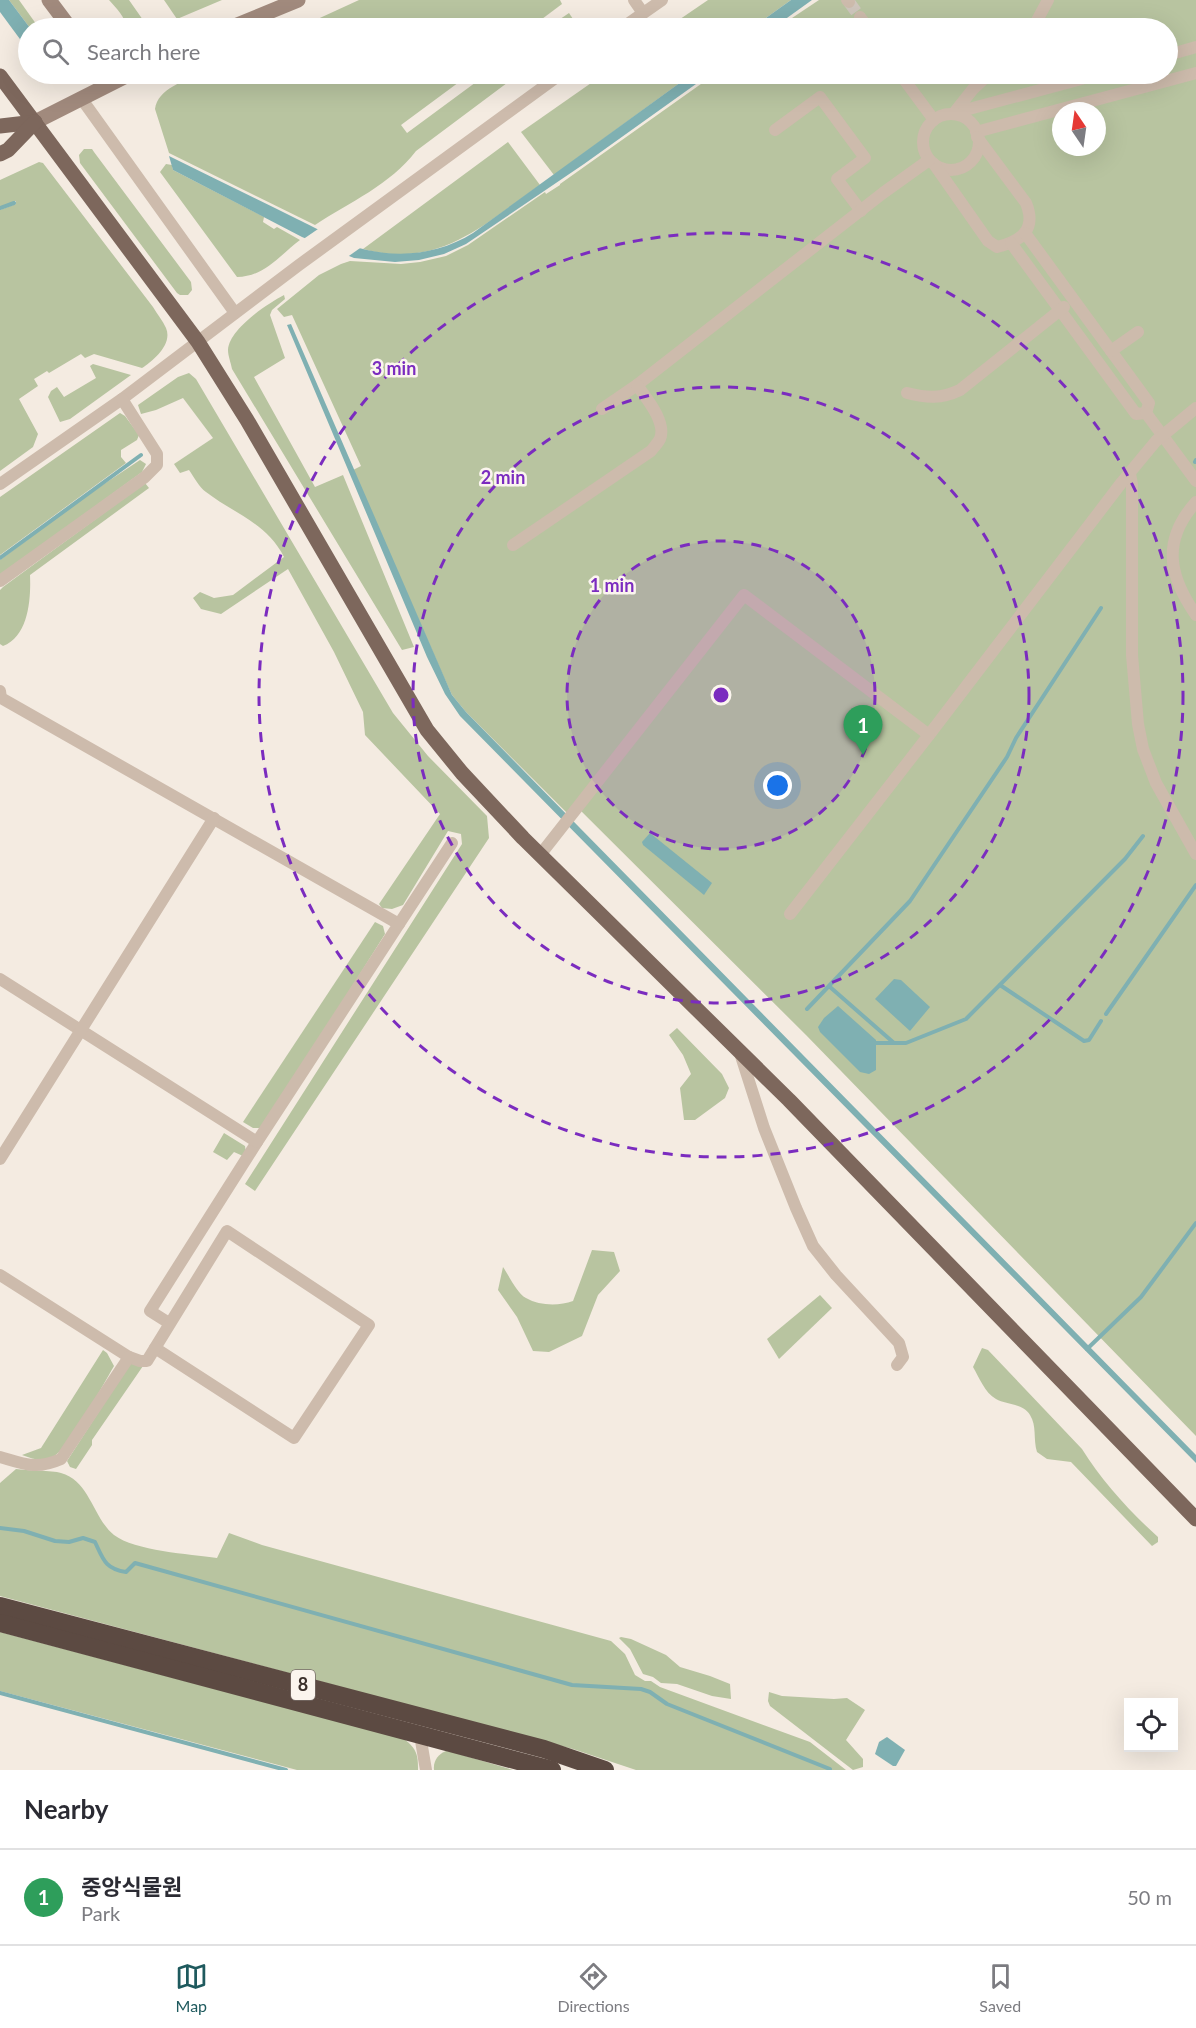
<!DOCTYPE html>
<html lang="en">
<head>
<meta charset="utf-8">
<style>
  body { margin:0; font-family:Lato,"Noto Sans KR",sans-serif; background:#f7f7f7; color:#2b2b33 }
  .controls { position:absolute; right:18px; bottom:18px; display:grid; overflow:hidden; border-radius:0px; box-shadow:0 6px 24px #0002 }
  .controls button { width:54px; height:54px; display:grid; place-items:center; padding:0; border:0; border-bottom:2px solid #e1e1e2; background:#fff; color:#2b2b33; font:30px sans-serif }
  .compass { position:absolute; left:1052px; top:102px; width:54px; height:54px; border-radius:50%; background:#fff; box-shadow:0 6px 24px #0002; rotate:347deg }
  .you { position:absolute; left:778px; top:786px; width:21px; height:21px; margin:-15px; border:4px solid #fff; border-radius:50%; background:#1a73e8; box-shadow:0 0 0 9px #1a73e833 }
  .badge { display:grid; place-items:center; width:39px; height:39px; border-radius:50%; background:#1f5a5e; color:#fff; font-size:20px; font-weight:700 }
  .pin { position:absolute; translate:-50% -50px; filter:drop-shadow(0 2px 3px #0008) }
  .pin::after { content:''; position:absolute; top:32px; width:21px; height:18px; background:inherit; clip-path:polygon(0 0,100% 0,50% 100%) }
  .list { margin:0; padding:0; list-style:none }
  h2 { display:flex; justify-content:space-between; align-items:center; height:78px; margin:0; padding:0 24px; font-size:26px }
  h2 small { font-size:20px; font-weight:400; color:#7c7c81 }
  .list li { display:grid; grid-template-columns:39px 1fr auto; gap:18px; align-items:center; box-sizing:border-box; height:96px; padding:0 24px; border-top:2px solid #e1e1e2 }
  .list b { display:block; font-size:22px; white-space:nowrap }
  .list p { margin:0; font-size:20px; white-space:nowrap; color:#7c7c81 }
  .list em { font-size:20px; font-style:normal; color:#7c7c81 }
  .icon { flex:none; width:33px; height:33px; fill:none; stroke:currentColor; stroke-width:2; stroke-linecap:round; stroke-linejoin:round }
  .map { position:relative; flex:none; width:1196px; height:1770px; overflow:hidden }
  .search { position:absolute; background:#fff; box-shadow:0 6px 24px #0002; left:18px; right:18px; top:18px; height:66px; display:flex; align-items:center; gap:15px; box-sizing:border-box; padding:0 21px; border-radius:33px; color:#7c7c81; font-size:22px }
  .sheet { height:174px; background:#fff }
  nav { display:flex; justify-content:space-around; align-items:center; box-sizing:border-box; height:84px; border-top:2px solid #e1e1e2; background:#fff; font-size:16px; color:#7c7c81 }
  nav a { display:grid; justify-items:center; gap:3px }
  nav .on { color:#1f5a5e }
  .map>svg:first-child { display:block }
  .green { fill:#b8c4a0; fill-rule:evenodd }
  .water { fill:#7fb0b2 }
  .pier { fill:#f4ebe1 }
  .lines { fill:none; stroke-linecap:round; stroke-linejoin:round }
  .stream { stroke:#7fb0b2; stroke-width:4 }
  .street-tunnel { stroke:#cfc6bd; stroke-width:12; stroke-dasharray:12 6; stroke-linecap:butt }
  .street { stroke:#cdbbac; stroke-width:12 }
  .secondary { stroke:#a18a7d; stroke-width:15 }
  .primary { stroke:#7d675c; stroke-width:15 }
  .highway { stroke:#5c4a42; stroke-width:18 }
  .ring { fill:none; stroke:#7b2cbf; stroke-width:3; stroke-dasharray:10 8 }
  .labels { text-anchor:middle; stroke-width:5; stroke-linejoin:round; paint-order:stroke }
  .shield { fill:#fbf5ee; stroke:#756b66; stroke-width:1.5 }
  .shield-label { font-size:18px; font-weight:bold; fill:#3b302b }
  .centre { fill:#7b2cbf; stroke:#fbf5ee; stroke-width:3 }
  .ring-label { font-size:18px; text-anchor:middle; font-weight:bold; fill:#7b2cbf; stroke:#fbf5ee; stroke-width:5; stroke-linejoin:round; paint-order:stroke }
</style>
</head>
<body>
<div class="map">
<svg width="1196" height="1770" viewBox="0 0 1196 1770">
  <rect width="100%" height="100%" fill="#f4ebe1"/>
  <!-- green -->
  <g class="green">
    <path d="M 9,0 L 19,0 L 39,28 L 30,28 Z"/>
    <path d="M 109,0 L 129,0 L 143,20 L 130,28 L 126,28 C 126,17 116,8 109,0 Z"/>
    <path d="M 164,0 L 222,0 L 177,19 Z"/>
    <path d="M 359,0 L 560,0 L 562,4 L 530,28 L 298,28 Z"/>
    <path d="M 708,0 L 791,0 L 752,28 L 667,28 Z"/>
    <path d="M 819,0 L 1196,0 L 1196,1436 L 806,1035 L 574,804 L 567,813 L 466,712 L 452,695 L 442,673 L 353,470 L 361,466 L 292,315 L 284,317 L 277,309 L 319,275 L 341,264 L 350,261 L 401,264 L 420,262 L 446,256 L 468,245 L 545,192 L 546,194 L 560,185 L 560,184 L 715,74 L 1168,74 L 1168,28 L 777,28 ZM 1061,111 L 1097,111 L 1097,147 L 1061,147 Z"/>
    <path d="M 569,13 L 579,28 L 547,28 Z"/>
    <path d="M 202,74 L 470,74 L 401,125 L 407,133 L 487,74 L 519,74 L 416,151 C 390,185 350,202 315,225 L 169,153 L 155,109 C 158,88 185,81 202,74 Z"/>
    <path d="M 604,74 L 692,74 L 554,175 L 521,132 Z"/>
    <path d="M 508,142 L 540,185 C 483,225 439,270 363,249 Z"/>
    <path d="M 84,149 L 92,149 L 94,152 L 191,282 L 192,290 L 188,295 L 180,295 L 177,293 L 80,163 L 79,155 Z"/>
    <path d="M 39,162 L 43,163 L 153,307 C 157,314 163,321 166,328 C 173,344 153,361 142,368 L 94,354 L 85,358 L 81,354 L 49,373 L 47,371 L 34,379 L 38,386 L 19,399 L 38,434 L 33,447 L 0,471 L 0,210 L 16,204 L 16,201 L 0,207 L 0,180 Z"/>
    <path d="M 166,164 L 172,165 L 173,170 L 264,217 L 263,222 L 274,229 L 277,227 L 300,240 C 280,255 264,277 237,277 L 160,172 Z"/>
    <path d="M 284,295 L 285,299 L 272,310 L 270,315 L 285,358 L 254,377 L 315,487 L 343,475 L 414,647 L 402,650 L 232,369 C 231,363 228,356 228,350 C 229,329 267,304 284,295 Z"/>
    <path d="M 93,364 L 131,375 L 70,419 L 60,422 L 48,397 L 51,391 L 57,387 L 64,397 L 96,378 L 90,366 Z"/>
    <path d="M 189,373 L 196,379 L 393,713 L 428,756 L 487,816 L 489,838 L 255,1191 L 245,1184 L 462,844 L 461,834 L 448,831 L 403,905 L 392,909 L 382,908 L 379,904 L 440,814 L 365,735 L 363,712 L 334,652 L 288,569 L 221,614 L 201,609 L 193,598 L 200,592 L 214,598 L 233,595 L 284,557 C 267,523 233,513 206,492 C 199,487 194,477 189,470 L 180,473 L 174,464 L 213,438 L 183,398 L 156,410 L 141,414 L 138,405 L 178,377 Z"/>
    <path d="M 120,413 L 125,416 L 139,435 L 137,440 L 121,450 L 121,457 L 126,463 L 0,555 L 0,497 Z"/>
    <path d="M 140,460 L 146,464 L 142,472 L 0,576 L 0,560 L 86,496 Z"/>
    <path d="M 145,483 L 149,488 L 30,575 C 31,598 29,636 3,646 L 0,644 L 0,590 L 3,587 Z"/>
    <path d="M 375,922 L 383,926 L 385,934 L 266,1124 L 262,1128 L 253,1128 L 243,1122 Z"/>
    <path d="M 677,1028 L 722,1074 L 729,1088 L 725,1098 L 695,1120 L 684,1120 L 680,1088 L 691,1074 L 683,1055 L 669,1035 Z"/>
    <path d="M 224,1133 L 245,1146 L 246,1153 L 243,1156 L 234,1152 L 227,1160 L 213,1152 Z"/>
    <path d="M 592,1250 L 614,1252 L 620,1271 L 598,1295 L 582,1336 L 549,1352 L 533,1351 L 517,1317 L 498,1290 L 503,1267 C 509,1276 517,1293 526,1298 C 540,1306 559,1306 573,1301 Z"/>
    <path d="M 820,1295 L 832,1308 L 779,1359 L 767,1339 Z"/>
    <path d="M 982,1348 L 988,1350 L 1082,1449 C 1102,1481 1130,1512 1158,1537 L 1158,1542 L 1152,1546 L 1071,1462 L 1047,1459 L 1037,1452 C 1033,1439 1037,1426 1030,1415 C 1023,1403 1006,1405 996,1399 C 985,1393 979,1377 973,1367 Z"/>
    <path d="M 103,1350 L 107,1353 L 114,1366 C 103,1385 67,1452 50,1459 C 40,1462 31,1458 22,1455 L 41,1448 Z"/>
    <path d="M 131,1362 L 143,1366 L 92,1440 L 92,1445 L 76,1469 L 70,1467 L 67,1461 Z"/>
    <path d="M 16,1469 C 27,1471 52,1470 61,1473 C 90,1481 93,1518 114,1535 C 135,1551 189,1554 217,1558 L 229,1533 L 262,1545 L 611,1641 L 625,1654 L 635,1675 L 645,1681 L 651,1681 L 660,1687 L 810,1742 L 846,1770 L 636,1770 L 573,1749 L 0,1596 L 0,1483 Z"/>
    <path d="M 0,1632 L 404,1739 C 417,1749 418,1755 418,1770 L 297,1770 L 0,1691 Z"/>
    <path d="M 621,1637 L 631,1639 L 666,1655 L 680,1667 L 710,1676 L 730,1684 L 731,1699 L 712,1696 L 677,1684 L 661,1683 L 653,1677 L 643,1674 L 630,1649 L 619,1638 Z"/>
    <path d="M 769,1692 L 782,1696 L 834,1699 L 847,1698 L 865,1710 L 846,1740 L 863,1759 L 863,1767 L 853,1770 L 770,1706 L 768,1701 Z"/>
    <path d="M 446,1751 L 452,1752 L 513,1770 L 434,1770 C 433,1761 438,1754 446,1751 Z"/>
  </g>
  <!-- water -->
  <g class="water">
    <path d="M 0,0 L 9,0 L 30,28 L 28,50 L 0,12 Z"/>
    <path d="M 791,0 L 812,0 L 773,28 L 752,28 Z"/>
    <path d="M 692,74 L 710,74 L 584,164 L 466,244 L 444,254 L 419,260 L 395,262 L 354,258 L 302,237 L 173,170 L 169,156 C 212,177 254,198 297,219 C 316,228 347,246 367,250 C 404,258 441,253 473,233 Z"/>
    <path d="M 291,324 L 452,695 L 466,712 L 1196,1455 L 1196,1463 L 460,716 L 445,694 L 427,657 L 287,325 Z"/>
    <path d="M 650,833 L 712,883 L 704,895 L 643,845 L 642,842 Z"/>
    <path d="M 894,979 L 901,980 L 930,1007 L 910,1031 L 875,999 Z"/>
    <path d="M 838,1006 L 876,1040 L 876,1070 L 869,1074 L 860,1072 L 820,1032 L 818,1027 L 824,1018 Z"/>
    <path d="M 887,1737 L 905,1750 L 896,1766 L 893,1766 L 875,1754 L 879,1742 Z"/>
  </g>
  <!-- pier -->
  <path class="pier" d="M 321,227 L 363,246 L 346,258 L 302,240 Z"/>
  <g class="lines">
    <!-- stream -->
    <g class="stream">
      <path d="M 0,208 L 14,203"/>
      <path d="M 1195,462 L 1196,460"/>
      <path d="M 0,558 L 141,455"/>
      <path d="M 1000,985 L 1084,1041 L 1089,1040 L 1101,1021"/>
      <path d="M 830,987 L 894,1043"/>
      <path d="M 807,1009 L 910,901 L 1007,757 L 1016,738 L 1101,608"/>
      <path d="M 1106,1014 L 1196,885"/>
      <path d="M 876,1043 L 906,1043 L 966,1019 L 1125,859 L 1143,836"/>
      <path d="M 1087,1349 L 1141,1297 L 1196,1223"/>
      <path d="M 0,1528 L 24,1531 L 55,1541 L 69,1542 L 83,1538 L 95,1542 C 103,1559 105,1569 126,1572 L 135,1563 L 572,1685 L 641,1689 L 650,1692 L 667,1704 L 830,1769"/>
      <path d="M 0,1693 L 286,1770"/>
    </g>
    <!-- street-tunnel -->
    <path class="street-tunnel" d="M 849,2 L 860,17"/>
    <!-- street -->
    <g class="street">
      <path d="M 634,0 L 643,13"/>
      <path d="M 847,0 L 849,2"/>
      <path d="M 860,17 L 868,28"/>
      <path d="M 622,28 L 662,0"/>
      <path d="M 1033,28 L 1048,0"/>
      <path d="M 1168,55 L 1196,47"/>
      <path d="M 900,74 L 934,120"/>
      <path d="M 989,74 L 973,89 L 954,113 L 1100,74"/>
      <path d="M 81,98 L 235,313"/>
      <circle cx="951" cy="142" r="28"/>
      <path d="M 775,130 L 820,97 L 865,158 L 837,179 L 861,211"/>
      <path d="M 976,132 L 1196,73"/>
      <path d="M 934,164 L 988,241 L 997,247 C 1021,241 1037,230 1026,203 L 977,137"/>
      <path d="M 1011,243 L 1136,414 L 1146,413 L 1149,403 L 1025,233"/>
      <path d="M 1111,351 L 1138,332"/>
      <path d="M 907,393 C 927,398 941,399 960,390 L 1064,307"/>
      <path d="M 602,409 L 637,385 L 883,193 L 929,160"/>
      <path d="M 1146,413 L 1196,481"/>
      <path d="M 1130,474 L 1132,484 L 1132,655 L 1138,724 L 1143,749 L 1156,783 L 1196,854"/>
      <path d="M 0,484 L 122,399 L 299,265 L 561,74"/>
      <path d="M 1196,502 C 1162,540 1168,575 1196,615"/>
      <path d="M 513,545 L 651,451 C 654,447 658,443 660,439 C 667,422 646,398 637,385"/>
      <path d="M 0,581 L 145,477 L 157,465 L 157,454 L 122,399"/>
      <path d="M 0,691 L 1,698 L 399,924 L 257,1142 L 150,1311 L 169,1323"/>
      <path d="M 929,735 L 1122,482 L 1156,441 L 1196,408"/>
      <path d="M 540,855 L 744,595 L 929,735 L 790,914"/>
      <path d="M 399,924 L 452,843"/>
      <path d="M 0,979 L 257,1142"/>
      <path d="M 740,1053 L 764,1128 L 796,1208 L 813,1246 L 836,1275 L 899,1343 L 903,1357 L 897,1365"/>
      <path d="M 0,1159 L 214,818"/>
      <path d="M 227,1231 L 369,1325 L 294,1438 L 155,1348 Z"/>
      <path d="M 0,1275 L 129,1357 L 140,1361 L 147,1361 L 155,1348"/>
      <path d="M 0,1457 C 24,1464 36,1470 61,1459 L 129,1357"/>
      <path d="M 420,1735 L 426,1770"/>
    </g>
    <!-- secondary -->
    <g class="secondary">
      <path d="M 49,0 L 70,28"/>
      <path d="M 230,28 L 298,0"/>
      <path d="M 35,122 L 130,74"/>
    </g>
    <!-- primary -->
    <g class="primary">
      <path d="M 0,76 L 198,342 L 247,420 L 427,730 L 462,773 L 523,838 L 789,1100 L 1196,1519"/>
      <path d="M 0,126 L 35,122"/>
      <path d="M 0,154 L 8,150 L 35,122"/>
    </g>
    <!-- highway -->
    <g class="highway">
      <path d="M 0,1606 L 544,1749 L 605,1770"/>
      <path d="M 0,1623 L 552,1770"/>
    </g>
  </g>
  <!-- distance rings -->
  <circle cx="721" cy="695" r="154" fill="#7b2cbf" fill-opacity=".12"/>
  <g class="ring">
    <circle cx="721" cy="695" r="154"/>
    <circle cx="721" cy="695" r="308"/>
    <circle cx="721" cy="695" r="462"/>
  </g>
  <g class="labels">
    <!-- shield labels -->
    <rect class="shield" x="291" y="1670" width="24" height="30" rx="4.5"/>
    <g class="shield-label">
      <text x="303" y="1691">8</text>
    </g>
  </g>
  <circle cx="721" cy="695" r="9" class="centre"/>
  <g class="ring-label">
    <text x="394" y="375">3 min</text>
    <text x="503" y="484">2 min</text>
    <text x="612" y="592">1 min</text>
  </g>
</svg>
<div class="controls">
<button><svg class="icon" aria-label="locate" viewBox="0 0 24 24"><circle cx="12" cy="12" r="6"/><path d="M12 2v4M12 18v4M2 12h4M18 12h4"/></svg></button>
</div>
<svg class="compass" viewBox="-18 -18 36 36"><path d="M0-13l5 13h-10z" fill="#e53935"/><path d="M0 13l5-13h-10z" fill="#7c7c81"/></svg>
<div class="you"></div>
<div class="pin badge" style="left:863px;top:755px;background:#2e9e5b">1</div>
<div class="search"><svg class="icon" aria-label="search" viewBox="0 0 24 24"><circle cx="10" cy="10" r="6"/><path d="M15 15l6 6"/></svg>Search here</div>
</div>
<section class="sheet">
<h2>Nearby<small></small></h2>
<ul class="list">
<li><span class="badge" style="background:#2e9e5b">1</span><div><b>중앙식물원</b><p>Park</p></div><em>50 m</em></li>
</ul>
</section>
<nav>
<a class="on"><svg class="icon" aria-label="map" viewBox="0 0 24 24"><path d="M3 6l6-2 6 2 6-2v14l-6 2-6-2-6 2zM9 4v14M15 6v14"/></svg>Map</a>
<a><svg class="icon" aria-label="directions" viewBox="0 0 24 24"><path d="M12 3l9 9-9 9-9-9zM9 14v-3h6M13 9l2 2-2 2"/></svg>Directions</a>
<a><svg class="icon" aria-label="saved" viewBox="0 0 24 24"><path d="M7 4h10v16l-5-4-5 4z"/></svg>Saved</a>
</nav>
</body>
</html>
